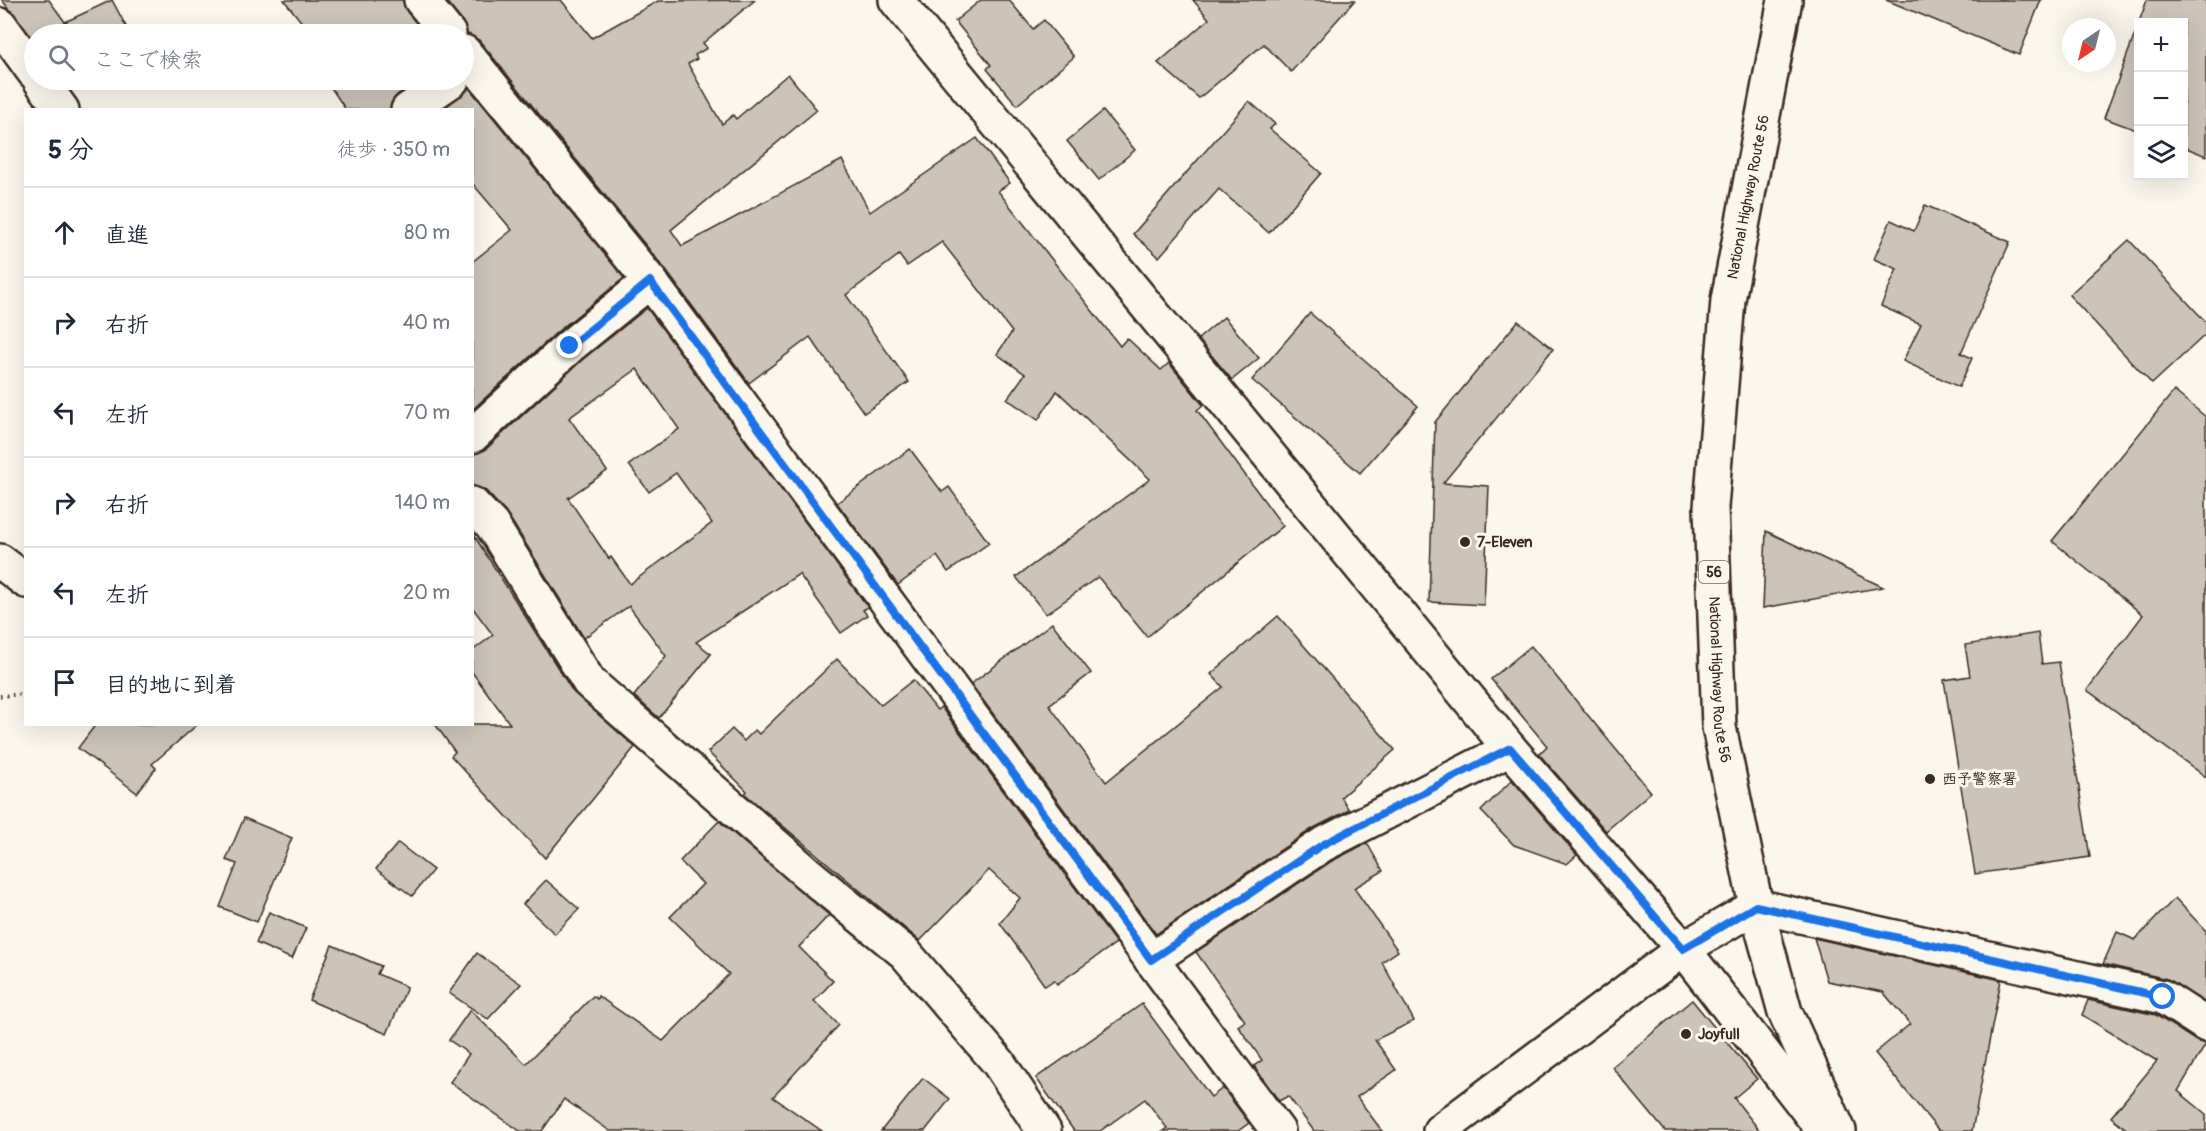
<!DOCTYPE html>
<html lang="ja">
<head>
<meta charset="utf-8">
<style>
  body { margin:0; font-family:Pangolin,"Klee One",sans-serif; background:#f2f2f3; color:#1f2937 }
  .controls { position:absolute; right:18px; top:18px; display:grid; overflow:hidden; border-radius:0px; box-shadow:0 6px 24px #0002 }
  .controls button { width:54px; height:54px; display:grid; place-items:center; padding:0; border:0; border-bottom:2px solid #e0e1e3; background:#fff; color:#1f2937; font:30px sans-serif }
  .compass { position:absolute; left:2062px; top:18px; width:54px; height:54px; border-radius:50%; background:#fff; box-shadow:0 6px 24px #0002; rotate:215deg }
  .stop { position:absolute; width:18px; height:18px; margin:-14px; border:4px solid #1a73e8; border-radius:50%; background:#fff }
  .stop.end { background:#1a73e8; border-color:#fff; box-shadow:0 2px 6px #0008 }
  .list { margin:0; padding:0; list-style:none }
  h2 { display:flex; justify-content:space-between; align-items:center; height:78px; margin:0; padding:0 24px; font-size:26px }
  h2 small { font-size:20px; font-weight:400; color:#747a83 }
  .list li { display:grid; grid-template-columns:39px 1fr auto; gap:18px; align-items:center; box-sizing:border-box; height:90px; padding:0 24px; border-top:2px solid #e0e1e3 }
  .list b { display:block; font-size:22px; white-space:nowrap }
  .list em { font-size:20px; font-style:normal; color:#747a83 }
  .icon { flex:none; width:33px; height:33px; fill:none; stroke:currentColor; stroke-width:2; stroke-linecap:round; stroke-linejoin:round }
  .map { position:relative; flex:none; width:2206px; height:1131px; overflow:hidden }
  .search { position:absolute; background:#fff; box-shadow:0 6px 24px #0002; left:24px; top:24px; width:450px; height:66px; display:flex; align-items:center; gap:15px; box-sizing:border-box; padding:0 21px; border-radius:33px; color:#747a83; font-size:22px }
  .panel { position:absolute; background:#fff; box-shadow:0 6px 24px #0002; left:24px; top:108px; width:450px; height:618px; border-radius:0px }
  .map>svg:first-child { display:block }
  .building { fill:#ccc4b9; stroke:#3b2a1e; stroke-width:1.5; fill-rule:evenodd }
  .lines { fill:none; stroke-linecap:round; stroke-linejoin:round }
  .minor-casing { stroke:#3b2a1e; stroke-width:38 }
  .highway-casing { stroke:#3b2a1e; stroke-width:38 }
  .path { stroke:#3b2a1e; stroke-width:4; stroke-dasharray:1.5 4.5; stroke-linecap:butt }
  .minor { stroke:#fbf7ec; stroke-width:33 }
  .highway { stroke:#fbf7ec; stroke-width:33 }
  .route { stroke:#1a73e8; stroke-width:8 }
  .poi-dot { fill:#3b2a1e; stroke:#fbf7ec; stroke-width:2 }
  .labels { text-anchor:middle; stroke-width:6; stroke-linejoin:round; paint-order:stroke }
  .shield { fill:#fbf7ec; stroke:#75685c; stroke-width:1.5 }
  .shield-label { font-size:14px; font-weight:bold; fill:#3b2a1e }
  .street-label { font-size:15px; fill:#3b2a1e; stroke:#fbf7ec }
  .poi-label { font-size:15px; font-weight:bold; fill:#3b2a1e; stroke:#fbf7ec; text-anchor:start }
</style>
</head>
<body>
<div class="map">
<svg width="2206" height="1131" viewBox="0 0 2206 1131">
  <rect width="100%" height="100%" fill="#fbf7ec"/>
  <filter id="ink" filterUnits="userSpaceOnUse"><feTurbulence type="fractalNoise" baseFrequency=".0167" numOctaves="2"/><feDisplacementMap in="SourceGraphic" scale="12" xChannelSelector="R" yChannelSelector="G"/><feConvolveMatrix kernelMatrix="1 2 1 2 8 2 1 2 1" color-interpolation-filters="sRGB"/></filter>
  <g filter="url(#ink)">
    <!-- building -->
    <g class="building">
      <path d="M 2,0 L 49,0 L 65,22 L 112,0 L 130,34 L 34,34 L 34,41 Z"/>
      <path d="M 284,0 L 403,0 L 407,12 L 425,34 L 311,34 Z"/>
      <path d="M 445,0 L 561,0 L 592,38 L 658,1 L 755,0 L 703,43 L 707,48 L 695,55 L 697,59 L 688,64 L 722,124 L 733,115 L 736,119 L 788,74 L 817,110 L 671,230 L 682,246 L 842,160 L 870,212 L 977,138 L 1010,183 L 998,191 L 1120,346 L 1127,338 L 1161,370 L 1169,363 L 1203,405 L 1197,410 L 1283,526 L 1147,637 L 1098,577 L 1046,614 L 1016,577 L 1150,479 L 1057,391 L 1038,420 L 1007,399 L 1025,374 L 997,354 L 1012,332 L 942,242 L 907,266 L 899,255 L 846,295 L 909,382 L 864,413 L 810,337 L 749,383 L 665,269 L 479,40 L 467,34 L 463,22 Z"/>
      <path d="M 981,0 L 1009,0 L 1033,29 L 1044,20 L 1074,57 L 1017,105 L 987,69 L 991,65 L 955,21 Z"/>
      <path d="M 1193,0 L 1355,0 L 1291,72 L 1264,44 L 1199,98 L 1158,63 L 1209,19 Z"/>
      <path d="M 1886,0 L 2041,0 L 2019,55 Z"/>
      <path d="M 2147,0 L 2206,0 L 2206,156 L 2184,147 L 2184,22 L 2139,22 Z"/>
      <path d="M 2139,23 L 2139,131 L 2104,118 Z"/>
      <path d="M 326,80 L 419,80 L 397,95 L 390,110 L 346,110 Z"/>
      <path d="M 469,88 L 624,278 L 557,332 L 472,410 L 472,262 L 512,230 L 472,183 L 472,110 L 442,110 Z"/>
      <path d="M 1249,101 L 1275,124 L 1270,129 L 1321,173 L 1269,233 L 1219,189 L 1159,257 L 1133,234 Z"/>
      <path d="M 1103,111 L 1135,150 L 1099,180 L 1067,141 Z"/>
      <path d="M 1925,205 L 2010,242 L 1961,353 L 1972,358 L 1959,387 L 1903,361 L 1921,324 L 1881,306 L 1897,269 L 1874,259 L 1891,220 L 1914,231 Z"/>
      <path d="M 2129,240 L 2206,322 L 2206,334 L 2152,384 L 2069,295 Z"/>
      <path d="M 647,308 L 868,607 L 863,610 L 867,615 L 841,633 L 799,574 L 696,642 L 711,654 L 659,718 L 634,696 L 666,656 L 629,606 L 584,638 L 508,515 L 486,491 L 472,486 L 472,454 L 485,450 L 582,360 ZM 637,369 L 679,429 L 629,465 L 649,492 L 676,473 L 712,523 L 630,584 L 611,557 L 609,559 L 568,498 L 607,471 L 569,418 Z"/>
      <path d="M 1310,313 L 1418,406 L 1360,473 L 1252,380 Z"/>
      <path d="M 1224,317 L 1259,358 L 1232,380 L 1198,339 Z"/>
      <path d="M 1518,321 L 1553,349 L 1443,483 L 1489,486 L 1484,605 L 1429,602 L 1435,422 Z"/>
      <path d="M 2174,391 L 2206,417 L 2206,777 L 2087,690 L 2143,615 L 2052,541 Z"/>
      <path d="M 910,449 L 942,492 L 949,487 L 989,543 L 948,572 L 937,556 L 898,585 L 837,503 Z"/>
      <path d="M 1766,531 L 1883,587 L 1763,608 Z"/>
      <path d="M 472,532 L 573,692 L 635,747 L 545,858 L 451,756 L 455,752 L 435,724 L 510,724 L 472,672 L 472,651 L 493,635 L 472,607 Z"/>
      <path d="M 1278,616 L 1395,750 L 1341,797 L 1349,810 L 1312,829 L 1156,934 L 971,684 L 1052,623 L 1091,673 L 1049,705 L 1106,782 L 1223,687 L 1211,674 Z"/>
      <path d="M 2038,633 L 2042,664 L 2059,662 L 2090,857 L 1975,874 L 1944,680 L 1970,676 L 1965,645 Z"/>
      <path d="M 1531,646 L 1651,792 L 1606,831 L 1539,754 L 1547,746 L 1491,679 Z"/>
      <path d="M 837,659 L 881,705 L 913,680 L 937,710 L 941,707 L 1116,943 L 1057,984 L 1054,980 L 1045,986 L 1000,923 L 1020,898 L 989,870 L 920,941 L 745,794 L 747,791 L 708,752 L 732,729 L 744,741 L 755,730 L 759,734 Z"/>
      <path d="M 96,724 L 198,724 L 152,764 L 156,768 L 137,793 L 78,748 Z"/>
      <path d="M 1512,780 L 1577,855 L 1567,864 L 1514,845 L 1481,811 Z"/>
      <path d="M 244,818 L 292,838 L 257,922 L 220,907 L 237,864 L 226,860 Z"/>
      <path d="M 719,821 L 829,915 L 799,947 L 833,981 L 814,1001 L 839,1025 L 773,1097 L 822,1131 L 610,1131 L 564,1099 L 542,1131 L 520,1131 L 450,1082 L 469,1054 L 449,1040 L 470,1010 L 526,1064 L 593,996 L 597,999 L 598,996 L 663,1041 L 729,974 L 670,917 L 703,884 L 680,861 Z"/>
      <path d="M 398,843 L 433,870 L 412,896 L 376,869 Z"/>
      <path d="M 1367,843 L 1383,871 L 1354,888 L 1398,951 L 1382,962 L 1414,1021 L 1375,1040 L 1396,1070 L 1357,1097 L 1382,1131 L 1314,1131 L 1288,1096 L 1279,1101 L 1254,1066 L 1262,1060 L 1238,1026 L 1245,1021 L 1196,952 L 1332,861 Z"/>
      <path d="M 546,880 L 579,909 L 555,934 L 523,904 Z"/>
      <path d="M 2175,898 L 2206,931 L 2206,1003 L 2167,979 L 2103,964 L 2117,932 L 2135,940 Z"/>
      <path d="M 269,912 L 306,928 L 292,959 L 256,943 Z"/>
      <path d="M 1814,938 L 2001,980 L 1972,1131 L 1939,1131 L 1875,1053 L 1910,1024 L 1883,992 L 1827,981 Z"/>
      <path d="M 332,945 L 381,966 L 377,974 L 407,987 L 387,1034 L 309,1000 Z"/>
      <path d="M 477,953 L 521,984 L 488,1019 L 449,993 Z"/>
      <path d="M 1692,1000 L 1757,1079 L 1734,1098 L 1760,1131 L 1665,1131 L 1612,1067 Z"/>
      <path d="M 2088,1000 L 2156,1015 L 2196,1041 L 2206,1044 L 2178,1091 L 2206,1114 L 2206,1131 L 2129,1131 L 2111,1117 L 2157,1061 L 2082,1015 Z"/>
      <path d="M 1142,1004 L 1211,1097 L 1223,1088 L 1249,1123 L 1238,1131 L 1163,1131 L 1167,1128 L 1145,1099 L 1100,1131 L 1074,1131 L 1036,1078 Z"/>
      <path d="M 923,1078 L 950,1099 L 925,1131 L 881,1131 Z"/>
    </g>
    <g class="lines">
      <!-- minor casing -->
      <g class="minor-casing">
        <g id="minor">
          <path d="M 421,0 L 449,34"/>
          <path d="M 896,0 L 1510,749 L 1683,949 L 1824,1131"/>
          <path d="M 0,25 L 34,72"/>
          <path d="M 464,52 L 650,281 L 1278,1131"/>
          <path d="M 40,80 L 62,110"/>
          <path d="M 408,110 L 452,80"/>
          <path d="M 472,436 L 570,346 L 650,281"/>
          <path d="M 472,504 L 492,525 L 589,682 L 807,873 L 905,953 L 998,1062 L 1044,1131"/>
          <path d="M 0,561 L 26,581"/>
          <path d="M 1151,960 L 1322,845 L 1510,749"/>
          <path d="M 1440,1131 L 1683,949 L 1756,906 L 2163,997 L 2206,1025"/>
        </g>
      </g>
      <!-- highway casing -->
      <g class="highway-casing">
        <g id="highway">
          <path id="s1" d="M 1785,0 L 1728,300 L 1711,507 L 1719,727 L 1756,906 L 1785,1012 L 1839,1131"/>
        </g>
      </g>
      <!-- path -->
      <path class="path" d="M 0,696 L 26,694"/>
      <!-- minor -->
      <use href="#minor" class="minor"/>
      <!-- highway -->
      <use href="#highway" class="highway"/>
    </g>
  </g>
  <g class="lines" filter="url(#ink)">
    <!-- route -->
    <path class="route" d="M 570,346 L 650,281 L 1151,960 L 1322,845 L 1510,748 L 1683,949 L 1756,906 L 2163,997"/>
  </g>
  <!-- markers -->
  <g class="poi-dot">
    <circle cx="1465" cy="542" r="6"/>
    <circle cx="1930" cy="779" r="6"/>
    <circle cx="1686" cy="1034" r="6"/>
  </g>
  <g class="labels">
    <!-- shield labels -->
    <rect class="shield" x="1699" y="561" width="30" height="22" rx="4.5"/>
    <g class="shield-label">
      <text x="1714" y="577">56</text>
    </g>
    <!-- street labels -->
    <g class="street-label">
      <text transform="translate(1748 197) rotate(-79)" y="5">National Highway Route 56</text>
      <text dy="5" stroke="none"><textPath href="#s1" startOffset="686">National Highway Route 56</textPath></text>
    </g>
    <!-- poi labels -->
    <g class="poi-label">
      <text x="1477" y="547">7-Eleven</text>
      <text x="1942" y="784">西予警察署</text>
      <text x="1698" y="1039">Joyfull</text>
    </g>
  </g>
</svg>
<div class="controls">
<button>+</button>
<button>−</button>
<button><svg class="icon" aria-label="layers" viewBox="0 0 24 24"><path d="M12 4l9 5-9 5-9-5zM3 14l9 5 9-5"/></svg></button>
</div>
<svg class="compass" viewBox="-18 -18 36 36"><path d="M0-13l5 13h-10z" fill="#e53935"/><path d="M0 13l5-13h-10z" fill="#747a83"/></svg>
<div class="stop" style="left:2163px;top:997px"></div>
<div class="stop end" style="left:570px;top:346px"></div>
<div class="search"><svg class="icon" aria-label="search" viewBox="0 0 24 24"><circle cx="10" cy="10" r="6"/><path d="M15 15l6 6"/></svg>ここで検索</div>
<section class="panel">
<h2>5 分<small>徒歩 · 350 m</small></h2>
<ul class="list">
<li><svg class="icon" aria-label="ahead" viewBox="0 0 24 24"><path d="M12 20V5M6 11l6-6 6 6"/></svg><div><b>直進</b></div><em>80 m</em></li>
<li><svg class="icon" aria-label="right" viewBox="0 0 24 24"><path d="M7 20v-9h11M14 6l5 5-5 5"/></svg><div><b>右折</b></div><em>40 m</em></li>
<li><svg class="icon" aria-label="left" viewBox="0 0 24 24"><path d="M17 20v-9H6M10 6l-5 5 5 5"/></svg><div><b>左折</b></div><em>70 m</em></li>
<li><svg class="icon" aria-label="right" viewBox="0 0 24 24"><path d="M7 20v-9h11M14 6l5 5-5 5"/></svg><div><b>右折</b></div><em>140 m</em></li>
<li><svg class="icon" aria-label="left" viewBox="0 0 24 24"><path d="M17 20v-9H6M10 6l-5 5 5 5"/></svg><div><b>左折</b></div><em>20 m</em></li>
<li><svg class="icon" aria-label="arrive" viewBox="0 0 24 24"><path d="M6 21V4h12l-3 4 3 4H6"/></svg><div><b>目的地に到着</b></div></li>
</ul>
</section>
</div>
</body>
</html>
